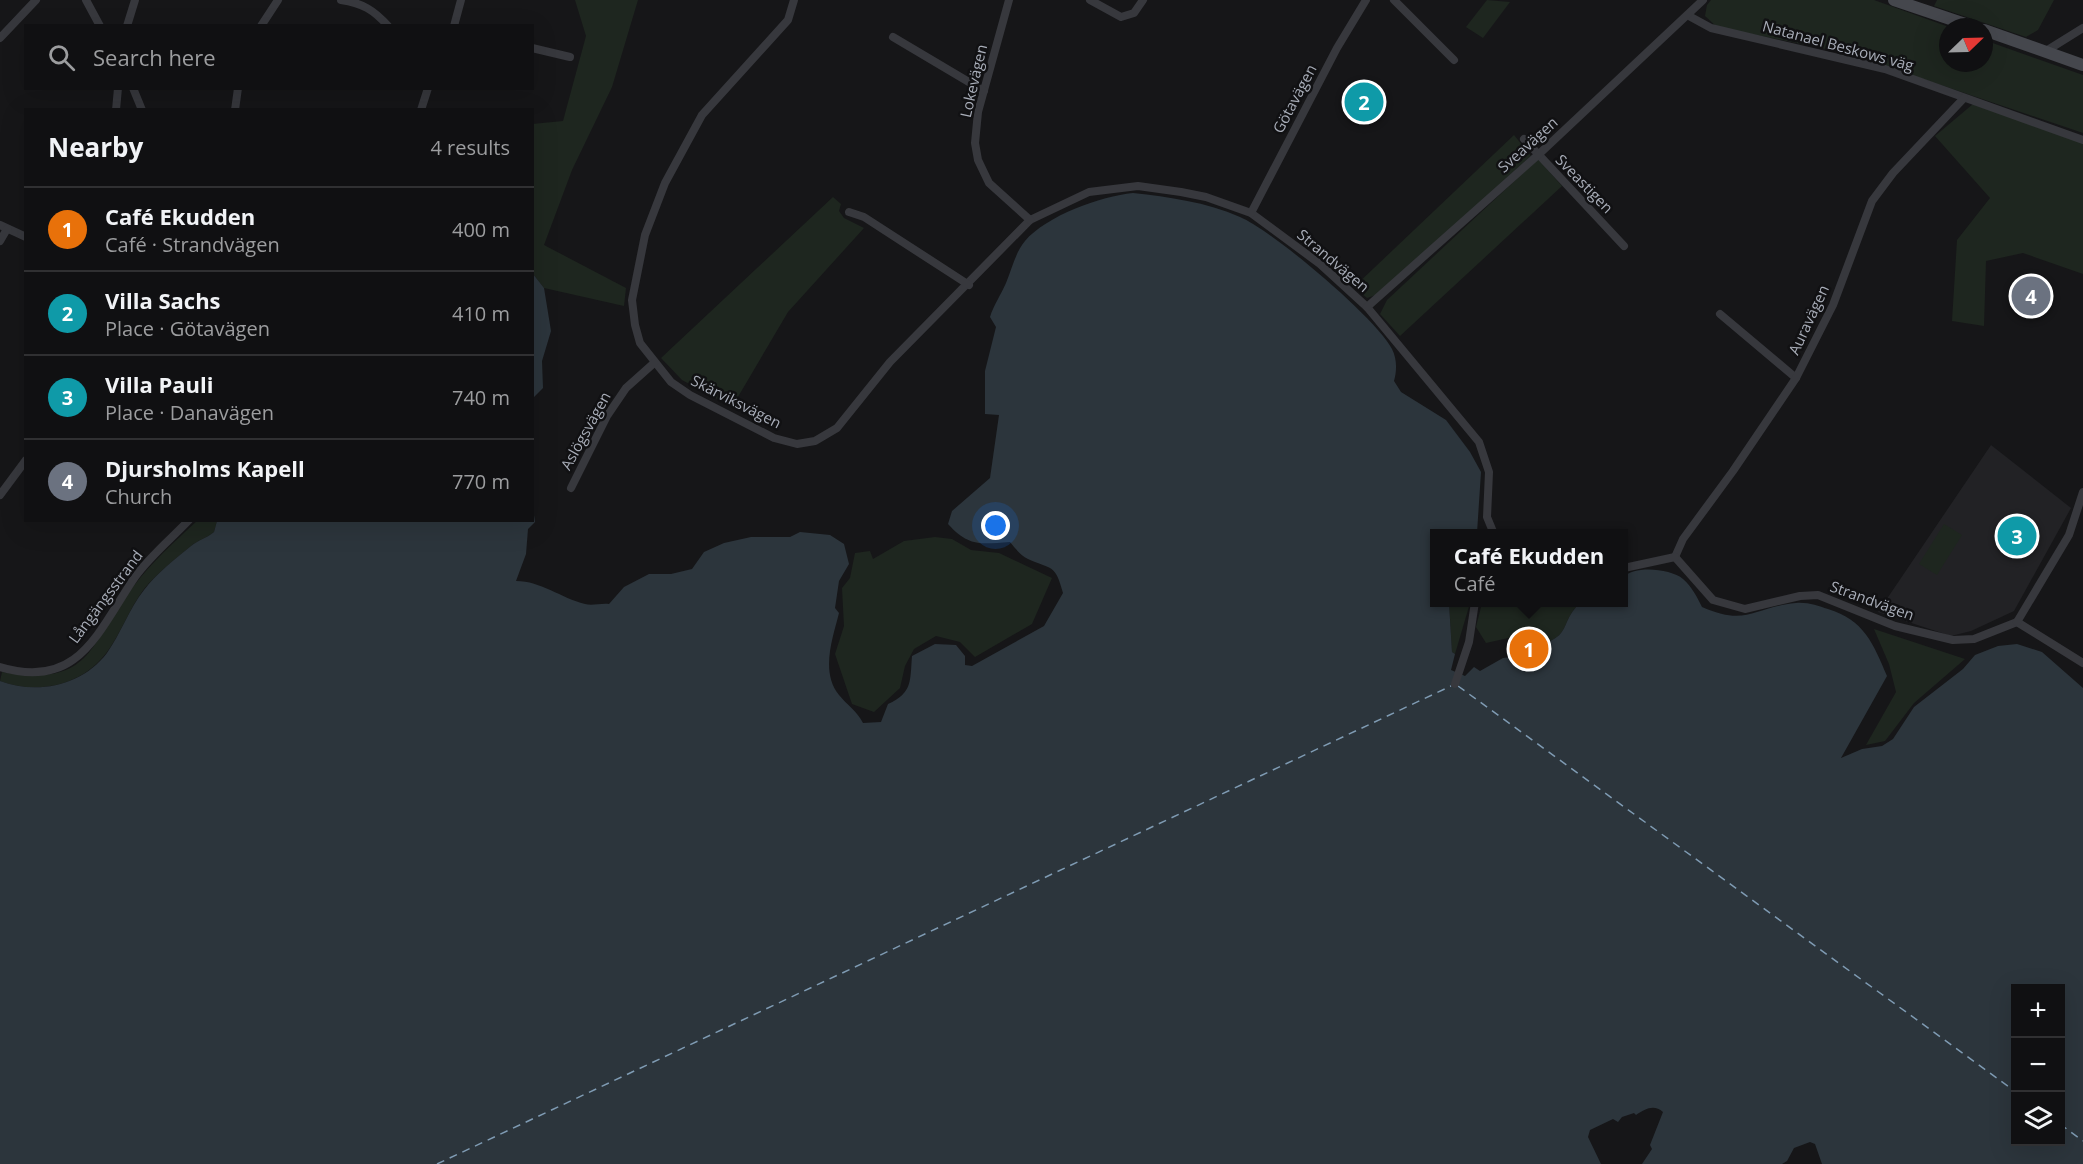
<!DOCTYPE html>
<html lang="en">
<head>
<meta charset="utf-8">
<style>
  body { margin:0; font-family:"Open Sans",sans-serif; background:#19191b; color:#f1f3f6 }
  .controls { position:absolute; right:18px; bottom:18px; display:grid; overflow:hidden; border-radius:0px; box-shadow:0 6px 24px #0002 }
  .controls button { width:54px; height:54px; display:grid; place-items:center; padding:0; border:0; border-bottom:2px solid #303032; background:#101012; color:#f1f3f6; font:30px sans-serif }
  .compass { position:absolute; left:1939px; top:18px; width:54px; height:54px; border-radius:50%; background:#101012; box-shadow:0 6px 24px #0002; rotate:67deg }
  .you { position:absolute; left:996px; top:526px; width:21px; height:21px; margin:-15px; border:4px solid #fff; border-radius:50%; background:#1a73e8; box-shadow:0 0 0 9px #1a73e833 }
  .badge { display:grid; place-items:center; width:39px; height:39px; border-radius:50%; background:#f2b134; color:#fff; font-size:20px; font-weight:700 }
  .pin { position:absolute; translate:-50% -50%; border:3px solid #fff; box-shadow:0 2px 6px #0006 }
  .popup { position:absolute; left:1430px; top:529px; width:198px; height:78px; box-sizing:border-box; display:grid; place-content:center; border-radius:0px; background:#101012; filter:drop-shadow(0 2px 4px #0005); font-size:20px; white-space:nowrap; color:#9c9d9f }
  .popup b { font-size:22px; color:#f1f3f6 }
  .popup::after { content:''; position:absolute; left:50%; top:100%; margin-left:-12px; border:12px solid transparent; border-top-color:#101012 }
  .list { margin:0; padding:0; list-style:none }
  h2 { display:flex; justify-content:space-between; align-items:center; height:78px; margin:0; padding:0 24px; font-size:26px }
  h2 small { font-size:20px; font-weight:400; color:#9c9d9f }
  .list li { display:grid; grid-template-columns:39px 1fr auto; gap:18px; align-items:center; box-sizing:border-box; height:84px; padding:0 24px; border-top:2px solid #303032 }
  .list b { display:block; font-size:22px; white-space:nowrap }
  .list p { margin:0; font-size:20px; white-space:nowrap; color:#9c9d9f }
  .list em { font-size:20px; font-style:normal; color:#9c9d9f }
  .icon { flex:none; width:33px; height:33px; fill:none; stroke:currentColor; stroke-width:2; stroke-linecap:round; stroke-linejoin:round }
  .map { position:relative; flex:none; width:2083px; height:1164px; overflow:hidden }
  .search { position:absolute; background:#101012; box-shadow:0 6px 24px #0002; left:24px; top:24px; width:510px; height:66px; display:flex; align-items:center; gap:15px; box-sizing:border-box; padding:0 21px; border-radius:0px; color:#9c9d9f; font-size:22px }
  .panel { position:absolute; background:#101012; box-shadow:0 6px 24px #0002; left:24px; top:108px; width:510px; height:414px; border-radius:0px }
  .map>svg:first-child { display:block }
  .built { fill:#222225 }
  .green { fill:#1e261f }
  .water { fill:#2c353c; fill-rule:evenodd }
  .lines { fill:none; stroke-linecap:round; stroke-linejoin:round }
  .ferry { stroke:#7f9bb3; stroke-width:1.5; stroke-dasharray:8 6; stroke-linecap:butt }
  .street { stroke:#37383d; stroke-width:8 }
  .secondary { stroke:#45474d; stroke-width:12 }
  .labels { text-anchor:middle; stroke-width:5; stroke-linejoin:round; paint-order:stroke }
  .street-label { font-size:15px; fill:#a8adb8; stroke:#111113 }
</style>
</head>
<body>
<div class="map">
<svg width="2083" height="1164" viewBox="0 0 2083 1164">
  <rect width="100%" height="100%" fill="#161618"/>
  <!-- built -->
  <path class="built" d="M 1991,445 L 2071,508 L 2014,611 L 1971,631 L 1951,636 L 1878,612 Z"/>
  <!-- green -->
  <g class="green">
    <path d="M 575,0 L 638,0 L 612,87 L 572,170 L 544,245 L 626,288 L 624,306 L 544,288 L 533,274 L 532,124 L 563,121 L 586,36 Z"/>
    <path d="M 1487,0 L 1510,2 L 1483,38 L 1466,27 Z"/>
    <path d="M 1711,0 L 1874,0 L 1949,27 L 1948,63 L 1984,63 L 1984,40 L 2083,75 L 2083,133 L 1846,53 L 1717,27 L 1705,16 L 1707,5 Z"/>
    <path d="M 1937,0 L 2054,0 L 2038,30 L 2026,37 L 1934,6 Z"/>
    <path d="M 1973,104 L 2083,143 L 2083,274 L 2023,253 L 1986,261 L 1984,326 L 1952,321 L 1957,240 L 1990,198 L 1935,136 Z"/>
    <path d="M 1514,135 L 1531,156 L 1379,294 L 1367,298 L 1354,287 Z"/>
    <path d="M 1538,159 L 1562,186 L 1400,336 L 1380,314 L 1387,300 Z"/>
    <path d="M 833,197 L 841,204 L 839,211 L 844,218 L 864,228 L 788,312 L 732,407 L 682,380 L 661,358 Z"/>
    <path d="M 197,521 L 217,521 L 214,532 C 207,538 198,540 191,546 C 176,558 156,574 144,589 C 129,609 121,633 107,652 C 82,686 37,695 0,681 L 2,672 C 94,687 87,646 133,587 C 152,562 174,542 197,521 Z"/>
    <path d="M 1944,524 L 1962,535 L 1937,575 L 1919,564 Z"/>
    <path d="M 935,537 L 952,539 L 971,550 L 999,553 L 1052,578 L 1032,624 L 975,657 L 960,642 L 936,636 L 914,649 L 905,666 L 900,688 L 874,712 L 852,704 L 835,654 L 844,626 L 842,588 L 850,578 L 855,553 L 870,551 L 873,559 L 904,541 Z"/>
    <path d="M 1449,603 L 1470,603 L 1455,654 L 1452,652 Z"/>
    <path d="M 1482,603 L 1580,603 C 1558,624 1574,637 1534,646 L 1533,637 L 1513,637 L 1486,643 L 1476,627 Z"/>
    <path d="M 1874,629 L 1965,659 L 1914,703 L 1885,741 L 1866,745 L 1896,692 L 1889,664 Z"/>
  </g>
  <!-- water -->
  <g class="water">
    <path d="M 1133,193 C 1169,197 1206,202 1240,217 C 1273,231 1376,318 1392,349 C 1397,359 1397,370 1394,381 L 1401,392 L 1446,420 L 1470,452 L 1481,472 L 1477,533 L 1434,534 L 1434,602 L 1449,603 L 1452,652 L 1455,654 L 1451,670 L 1465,676 L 1474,667 L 1480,671 L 1503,658 L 1534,654 L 1534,646 C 1574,637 1558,624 1580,603 L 1624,602 L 1624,577 C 1635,565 1671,569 1683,579 C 1692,587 1697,597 1702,607 C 1747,627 1754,607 1796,603 C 1808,602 1818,606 1828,609 C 1864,620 1873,643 1887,676 L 1841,758 L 1862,749 L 1882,746 L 1893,739 L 1914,707 L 1963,669 L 1975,655 L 1998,646 L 2017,644 L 2042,652 L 2083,688 L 2083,1164 L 1822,1164 L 1815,1144 L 1810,1142 L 1794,1148 L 1787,1161 L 1782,1164 L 1642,1164 L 1652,1149 L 1650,1145 L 1663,1112 C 1654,1104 1645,1109 1636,1115 L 1634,1113 L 1622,1117 L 1618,1122 L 1613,1119 L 1590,1130 L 1588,1137 L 1601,1164 L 0,1164 L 0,681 C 37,695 82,686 107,653 C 121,633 129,609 144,590 C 156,574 176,558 191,546 C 198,540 207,538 214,532 L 217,521 L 532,520 L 533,508 L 535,522 L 528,529 L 526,554 L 516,581 C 541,581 561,598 585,604 C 592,606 601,603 609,604 L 624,587 L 649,574 L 671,574 L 692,569 L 704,552 L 724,543 L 751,537 L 790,537 L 800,532 L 830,535 L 844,544 L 849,564 L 839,581 L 835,608 L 839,613 C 833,637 820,672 839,695 C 847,705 857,711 863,723 L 881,722 L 888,704 C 913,693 910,680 912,656 L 935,644 L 956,645 L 965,656 L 965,665 L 972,666 L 1044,626 L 1063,593 C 1055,564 1053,570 1028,559 C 1021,556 1015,548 1010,542 C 980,544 969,547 948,524 L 952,511 L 990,478 L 999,415 L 985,414 L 985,371 L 996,327 L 990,317 C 994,304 1001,295 1006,283 C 1012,269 1015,253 1025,241 C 1046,216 1101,196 1133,193 ZM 2016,988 L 2060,988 L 2060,1142 L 2016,1142 Z"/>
    <path d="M 533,274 L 544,288 L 551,331 L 542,361 L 543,388 L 533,398 Z"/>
  </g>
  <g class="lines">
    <!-- ferry -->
    <g class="ferry">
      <path d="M 1458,686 L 2016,1092"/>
      <path d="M 2060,1124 L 2083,1141"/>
      <path d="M 437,1164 L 1451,686"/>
    </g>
    <!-- street -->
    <g class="street">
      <path d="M 86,0 L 100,26"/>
      <path d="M 341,0 C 362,3 374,10 388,26"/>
      <path d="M 794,0 L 788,20 L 702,115 L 665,183 L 645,235 L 632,300 L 635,325 L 640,343 L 671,382 L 690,395 L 774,438 L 797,444 L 815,441 L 837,428 L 890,362 L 1030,220 L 1089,192 L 1138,186 L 1181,192 L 1206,197 L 1251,213 L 1320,264 L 1367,307 L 1479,442 L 1489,472 L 1487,517 L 1494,534"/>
      <path d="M 1009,0 L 978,112 L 975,143 L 978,160 L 989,183 L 1030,220"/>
      <path d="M 1090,0 L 1121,17 L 1134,13 L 1143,0"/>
      <path d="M 1394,0 L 1454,60"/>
      <path d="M 1689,16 L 1711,28 L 1885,69 L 2083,140"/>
      <path d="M 127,26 L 135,0"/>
      <path d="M 261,26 L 278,0"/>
      <path d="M 454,26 L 461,0"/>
      <path d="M 893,37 L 984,91"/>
      <path d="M 0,38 L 36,0"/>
      <path d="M 532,48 L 570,57"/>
      <path d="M 2046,51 L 2083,28"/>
      <path d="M 133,88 L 142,110"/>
      <path d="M 116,110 L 118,88"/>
      <path d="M 235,110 L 238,88"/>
      <path d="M 421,110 L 428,88"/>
      <path d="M 1524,139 L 1624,246"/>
      <path d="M 849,212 L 864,217 L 969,285"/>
      <path d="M 1251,213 L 1337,48 L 1366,0"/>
      <path d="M 0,225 L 26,237"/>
      <path d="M 0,241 L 7,229"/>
      <path d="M 1367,307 L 1538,155 L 1703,0"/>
      <path d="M 1720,314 L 1796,378"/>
      <path d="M 571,488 L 607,416 L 626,388 L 654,363"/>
      <path d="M 0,495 L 26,460"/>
      <path d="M 1675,557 L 1683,539 L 1733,471 L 1796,378 L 1833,305 L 1872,201 L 1893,173 L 1964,98"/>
      <path d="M 1675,557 L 1713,600 L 1745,609 L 1800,596 L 1818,595 L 1895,626 L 1953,640 L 1974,639 L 2017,622 L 2083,663"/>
      <path d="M 1624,568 L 1675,557"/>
      <path d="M 2017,622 L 2069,535 L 2083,492"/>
      <path d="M 0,667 C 79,691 98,631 135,577 C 150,556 171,539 189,520"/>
      <path d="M 1455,684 L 1469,642 L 1475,602"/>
    </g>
    <!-- secondary -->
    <g class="secondary">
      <path d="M 1894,0 L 1974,27"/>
      <path d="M 1984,30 L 2083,65"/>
    </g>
  </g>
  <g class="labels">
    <!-- street labels -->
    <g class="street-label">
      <text transform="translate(1838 46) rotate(15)" y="5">Natanael Beskows väg</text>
      <text transform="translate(974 81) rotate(-77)" y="5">Lokevägen</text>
      <text transform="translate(1295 99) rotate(-62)" y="5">Götavägen</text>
      <text transform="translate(1528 145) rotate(-42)" y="5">Sveavägen</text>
      <text transform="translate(1584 184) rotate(46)" y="5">Sveastigen</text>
      <text transform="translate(1333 261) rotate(40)" y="5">Strandvägen</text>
      <text transform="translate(1809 320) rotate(-65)" y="5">Auravägen</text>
      <text transform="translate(736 402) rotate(27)" y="5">Skärviksvägen</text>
      <text transform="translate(586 431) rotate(-61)" y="5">Aslögsvägen</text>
      <text transform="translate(106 597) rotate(-53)" y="5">Långängsstrand</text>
      <text transform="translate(1872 601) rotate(20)" y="5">Strandvägen</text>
    </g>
  </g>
</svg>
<div class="controls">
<button>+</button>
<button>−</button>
<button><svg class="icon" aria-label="layers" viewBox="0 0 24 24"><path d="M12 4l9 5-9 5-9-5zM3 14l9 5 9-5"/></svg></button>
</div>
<svg class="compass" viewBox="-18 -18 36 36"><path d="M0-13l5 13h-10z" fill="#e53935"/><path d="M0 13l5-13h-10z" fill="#9c9d9f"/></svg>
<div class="you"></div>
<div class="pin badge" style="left:1529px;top:649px;background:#e8710a">1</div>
<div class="popup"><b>Café Ekudden</b>Café</div>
<div class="pin badge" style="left:1364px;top:102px;background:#0f9aa8">2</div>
<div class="pin badge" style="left:2017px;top:536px;background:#0f9aa8">3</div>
<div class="pin badge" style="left:2031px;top:296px;background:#6b7280">4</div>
<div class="search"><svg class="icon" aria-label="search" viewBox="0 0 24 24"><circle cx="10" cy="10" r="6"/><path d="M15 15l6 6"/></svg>Search here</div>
<section class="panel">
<h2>Nearby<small>4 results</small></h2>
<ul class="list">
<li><span class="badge" style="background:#e8710a">1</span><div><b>Café Ekudden</b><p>Café · Strandvägen</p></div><em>400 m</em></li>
<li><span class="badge" style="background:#0f9aa8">2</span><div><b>Villa Sachs</b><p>Place · Götavägen</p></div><em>410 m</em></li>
<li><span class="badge" style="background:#0f9aa8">3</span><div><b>Villa Pauli</b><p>Place · Danavägen</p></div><em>740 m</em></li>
<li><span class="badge" style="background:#6b7280">4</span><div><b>Djursholms Kapell</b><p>Church</p></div><em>770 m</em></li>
</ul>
</section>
</div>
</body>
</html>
